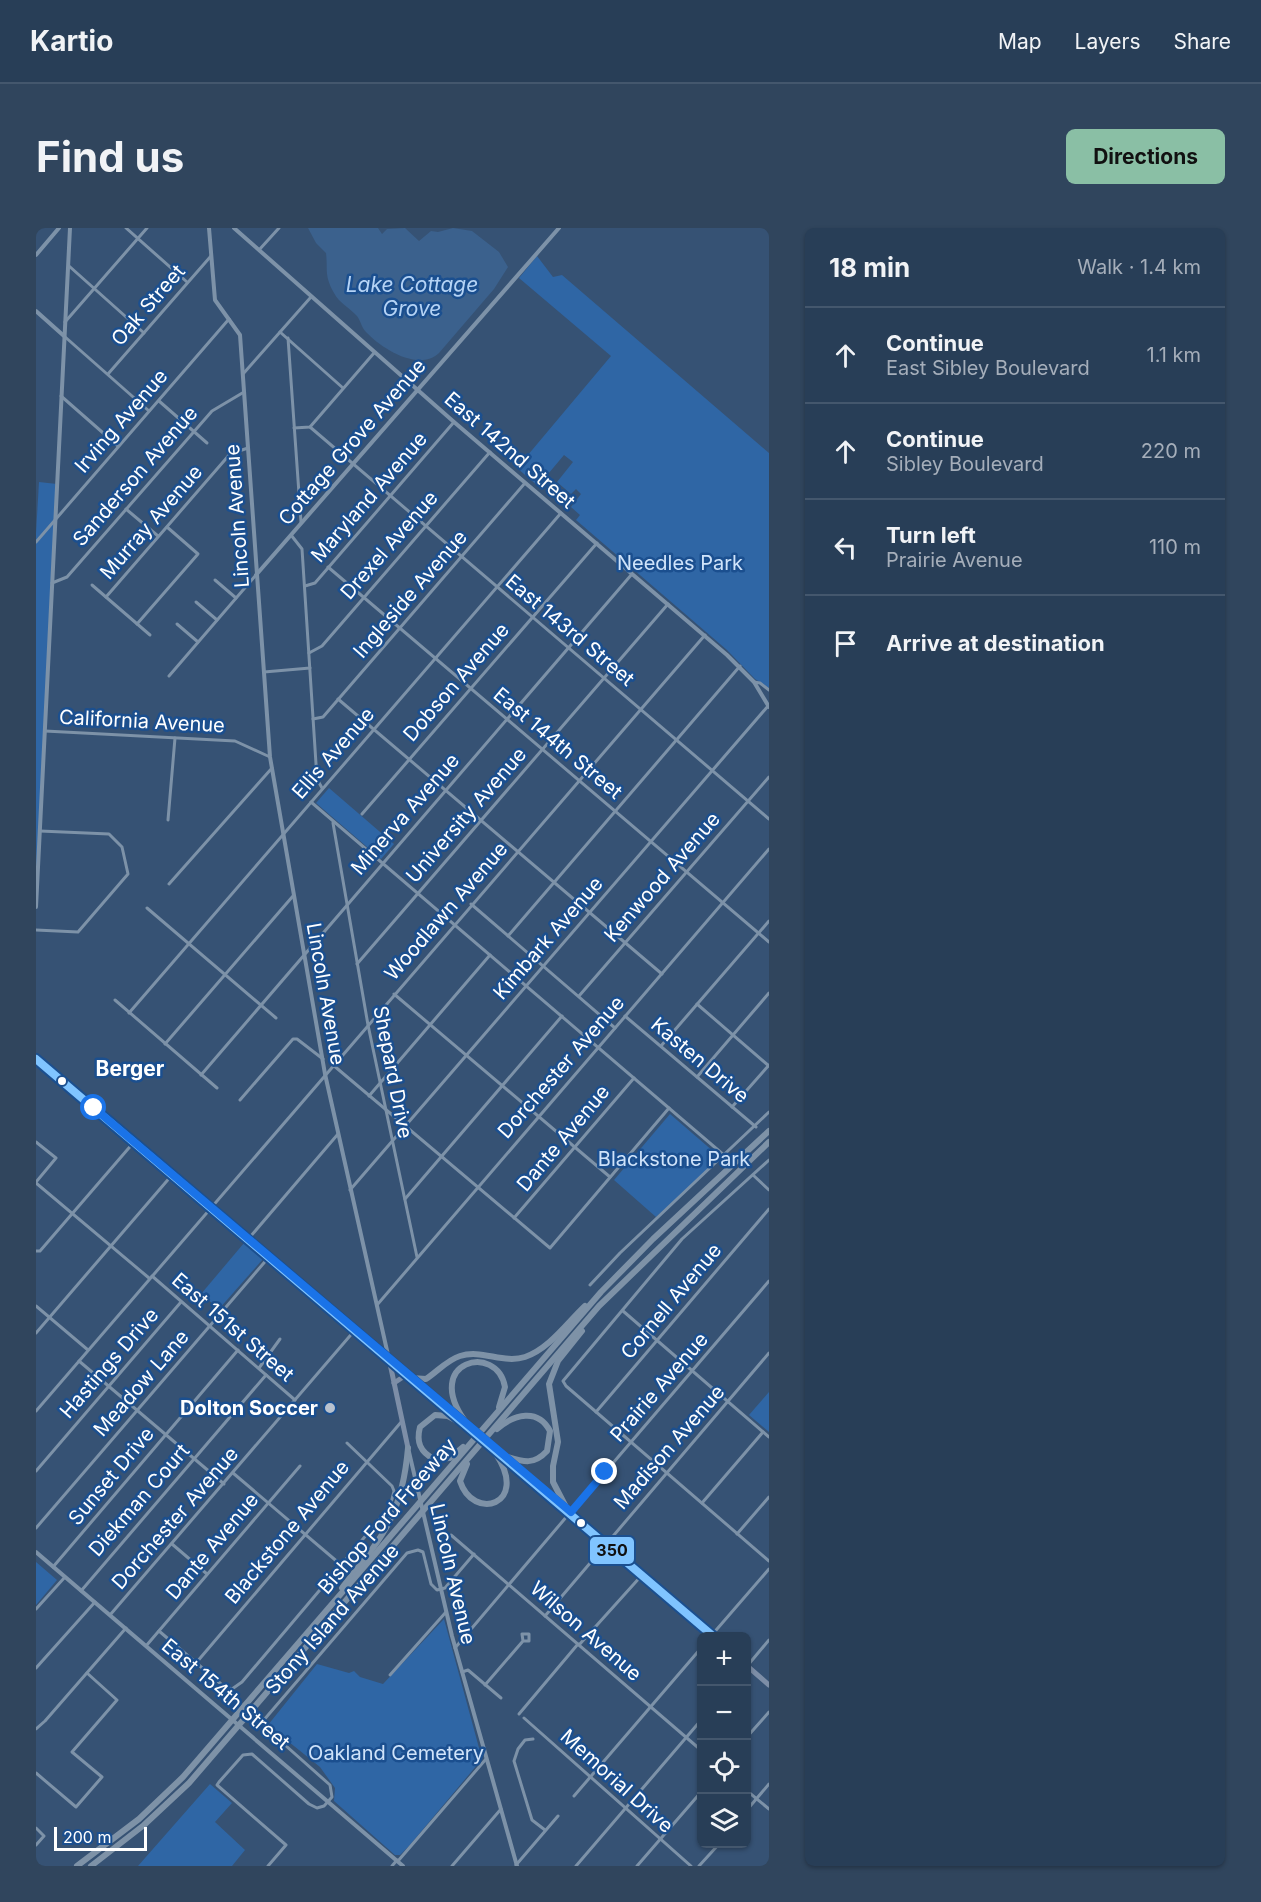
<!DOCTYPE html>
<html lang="en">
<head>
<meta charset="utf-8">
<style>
  body { margin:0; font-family:Inter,sans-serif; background:#30455d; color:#f1f3f6 }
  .controls { position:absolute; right:18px; bottom:18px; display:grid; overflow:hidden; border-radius:9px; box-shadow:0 2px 4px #0004 }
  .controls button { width:54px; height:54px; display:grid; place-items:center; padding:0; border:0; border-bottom:2px solid #44576d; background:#283e57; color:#f1f3f6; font:30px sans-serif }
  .scale { position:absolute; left:18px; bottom:15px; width:93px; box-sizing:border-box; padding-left:6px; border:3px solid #fff; border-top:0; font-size:16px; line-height:21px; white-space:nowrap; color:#fff; -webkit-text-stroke:4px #1b4f8f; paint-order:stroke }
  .stop { position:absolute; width:18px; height:18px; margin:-14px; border:4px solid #1a73e8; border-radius:50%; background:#fff }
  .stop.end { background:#1a73e8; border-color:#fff; box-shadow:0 2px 6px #0008 }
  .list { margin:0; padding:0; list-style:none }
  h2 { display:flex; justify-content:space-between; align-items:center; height:78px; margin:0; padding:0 24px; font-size:26px }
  h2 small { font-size:20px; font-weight:400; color:#a5aeba }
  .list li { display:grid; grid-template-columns:39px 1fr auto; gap:18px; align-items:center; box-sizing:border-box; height:96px; padding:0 24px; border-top:2px solid #44576d }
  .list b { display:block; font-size:22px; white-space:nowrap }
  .list p { margin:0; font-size:20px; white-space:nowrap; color:#a5aeba }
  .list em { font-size:20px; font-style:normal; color:#a5aeba }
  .icon { flex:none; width:33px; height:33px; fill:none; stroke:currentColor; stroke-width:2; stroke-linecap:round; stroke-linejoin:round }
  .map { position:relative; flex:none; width:733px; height:1638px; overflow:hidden; border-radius:9px }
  header { display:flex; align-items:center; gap:36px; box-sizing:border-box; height:84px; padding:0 30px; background:#283e57; border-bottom:2px solid #44576d }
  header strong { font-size:28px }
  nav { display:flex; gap:33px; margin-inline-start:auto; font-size:21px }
  .intro { display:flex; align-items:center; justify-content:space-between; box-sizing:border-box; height:144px; padding:0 36px }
  h1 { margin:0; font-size:42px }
  .button { padding:15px 27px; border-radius:9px; background:#8abfa5; color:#111; font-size:21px; font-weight:700 }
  main { display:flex; gap:36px; padding:0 36px }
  aside { flex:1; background:#283e57; border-radius:9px; box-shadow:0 2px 4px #0004 }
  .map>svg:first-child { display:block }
  .green { fill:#2f66a5 }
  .water { fill:#3b618d }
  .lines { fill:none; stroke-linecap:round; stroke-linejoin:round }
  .minor { stroke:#7d92a8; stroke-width:3 }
  .tertiary { stroke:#7d92a8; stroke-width:4 }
  .primary { stroke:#7d8ea7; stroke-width:5 }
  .motorway { stroke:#7e92a7; stroke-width:6 }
  .bus-1-casing { stroke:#1b4f8f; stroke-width:12 }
  .bus-1 { stroke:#80c4ff; stroke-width:8 }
  .route { stroke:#1a73e8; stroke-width:8 }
  .bus-dot { fill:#fff; stroke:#1b4f8f; stroke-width:2 }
  .poi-dot { fill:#b9c2ce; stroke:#1b4f8f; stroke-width:2 }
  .labels { text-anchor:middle; stroke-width:5; stroke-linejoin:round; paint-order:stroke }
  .street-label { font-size:20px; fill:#fff; stroke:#1b4f8f }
  .park-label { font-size:20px; fill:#cfe3fa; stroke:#1b4f8f }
  .poi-label { font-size:20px; font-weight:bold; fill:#fff; stroke:#1b4f8f; text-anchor:end }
  .water-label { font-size:21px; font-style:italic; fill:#b5d3f5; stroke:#1b4f8f }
  .neighbourhood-label { font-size:21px; font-weight:bold; fill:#fff; stroke:#1b4f8f }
  .line-badge { stroke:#1b4f8f; stroke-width:2 }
  .pale-badge-label { font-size:16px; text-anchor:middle; font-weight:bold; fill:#111 }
</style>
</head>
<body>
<header>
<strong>Kartio</strong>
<nav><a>Map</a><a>Layers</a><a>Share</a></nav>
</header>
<div class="intro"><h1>Find us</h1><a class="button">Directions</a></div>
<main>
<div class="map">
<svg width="733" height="1638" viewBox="0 0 733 1638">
  <rect width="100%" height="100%" fill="#365274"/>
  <!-- green -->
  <g class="green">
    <path d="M 501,28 L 517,49 L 526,47 L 733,225 L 733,460 L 719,451 L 691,422 L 540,292 L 544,287 L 535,279 L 545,266 L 540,261 L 535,266 L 521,254 L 537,234 L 528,227 L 502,258 L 481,240 L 575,128 L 483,50 Z"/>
    <path d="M 3,254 L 21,256 L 0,666 L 0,305 Z"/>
    <path d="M 293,560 L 358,616 L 345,631 L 280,575 Z"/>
    <path d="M 634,886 L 685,930 L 620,989 L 578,952 Z"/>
    <path d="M 208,1015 L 227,1031 L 183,1081 L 165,1066 Z"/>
    <path d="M 733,1164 L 733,1204 L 713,1187 Z"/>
    <path d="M 0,1334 L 21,1352 L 0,1377 Z"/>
    <path d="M 408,1391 L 446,1531 L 373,1618 L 364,1627 L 359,1627 L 298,1573 L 299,1560 L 284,1539 L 232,1497 L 281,1436 L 313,1445 L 318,1443 L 324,1449 L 347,1456 Z"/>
    <path d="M 174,1556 L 196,1575 L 179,1594 L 209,1622 L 196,1638 L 102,1638 Z"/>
  </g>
  <!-- water -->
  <path class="water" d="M 272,0 L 342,0 L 346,6 L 351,1 L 369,0 L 383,13 L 395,3 L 402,4 L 417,0 L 436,3 L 463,24 L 472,39 L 458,61 L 403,125 C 383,144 346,121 330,104 C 325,99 325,93 321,88 C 314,80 303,75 298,65 C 288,47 292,43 290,25 L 280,15 Z"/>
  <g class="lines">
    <!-- minor -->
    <g class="minor">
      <path d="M 90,0 L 151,54"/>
      <path d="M 223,22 L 243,0"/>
      <path d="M 33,38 L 108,105"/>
      <path d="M 29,94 L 111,0"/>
      <path d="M 244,104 L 307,160"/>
      <path d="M 28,108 L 113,183"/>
      <path d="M 252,110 L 265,294"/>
      <path d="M 72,146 L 175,28"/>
      <path d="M 207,146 L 275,69"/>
      <path d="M 25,168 L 82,218"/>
      <path d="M 123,173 L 171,215"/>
      <path d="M 274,199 L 733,591"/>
      <path d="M 258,200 L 274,199 L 338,125"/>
      <path d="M 90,281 L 122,308"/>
      <path d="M 255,307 L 266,321 L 281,551 L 286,560"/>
      <path d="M 0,314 L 193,91"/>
      <path d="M 292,339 L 733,714"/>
      <path d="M 179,352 L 200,370"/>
      <path d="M 16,355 L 31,349 L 176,183 L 208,164"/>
      <path d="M 56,357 L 114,407"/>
      <path d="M 269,358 L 279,355 L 418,194"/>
      <path d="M 70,369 L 194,226 L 212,220"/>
      <path d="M 160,374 L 181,392"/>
      <path d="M 101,396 L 162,326 L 131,299"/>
      <path d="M 141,396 L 162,414"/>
      <path d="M 273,425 L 286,418 L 454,224"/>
      <path d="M 228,444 L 274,440"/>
      <path d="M 133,448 L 220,347"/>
      <path d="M 718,454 L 724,455 L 733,462"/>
      <path d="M 302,471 L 626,746"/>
      <path d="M 277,491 L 287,489 L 489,255"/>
      <path d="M 9,503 L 199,513 L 234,529"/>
      <path d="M 275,574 L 689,928"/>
      <path d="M 326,586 L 561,315"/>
      <path d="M 132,592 L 139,510"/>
      <path d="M 297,595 L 332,797 L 381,1029"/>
      <path d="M 133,656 L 236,540"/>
      <path d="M 435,676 L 579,800"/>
      <path d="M 111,680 L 240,790"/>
      <path d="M 0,702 L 42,704 L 92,646 L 86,619 L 73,606 L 4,603"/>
      <path d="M 472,708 L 704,438"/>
      <path d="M 321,736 L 632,376"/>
      <path d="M 358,766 L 574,949"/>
      <path d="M 543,768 L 733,549"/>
      <path d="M 79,772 L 181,860"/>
      <path d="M 661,776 L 733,838"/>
      <path d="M 93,785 L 525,285"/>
      <path d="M 589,788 L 720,899"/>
      <path d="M 129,816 L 257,668"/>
      <path d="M 625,818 L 733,693"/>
      <path d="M 297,837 L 514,1020 L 633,880"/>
      <path d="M 165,847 L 596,346"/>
      <path d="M 661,849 L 733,765"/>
      <path d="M 333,868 L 454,727"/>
      <path d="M 204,872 L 257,811 L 261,811 L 287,831"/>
      <path d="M 696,879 L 733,837"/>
      <path d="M 0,914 L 20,930 L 0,954"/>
      <path d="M 733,932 L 646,1011 L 527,1153 L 530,1158 L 733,1333"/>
      <path d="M 717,947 L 733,962"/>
      <path d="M 0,955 L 113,1050"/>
      <path d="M 314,962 L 732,478"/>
      <path d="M 369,971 L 526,788"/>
      <path d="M 478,990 L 598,850"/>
      <path d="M 214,1009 L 302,906"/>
      <path d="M 0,1023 L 4,1023 L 98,914"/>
      <path d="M 116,1048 L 259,1172"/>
      <path d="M 554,1057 L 584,1025 L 733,884"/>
      <path d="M 341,1077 L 733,621"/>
      <path d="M 0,1078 L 52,1122"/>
      <path d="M 587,1083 L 733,1209"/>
      <path d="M 0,1105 L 136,947"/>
      <path d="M 43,1133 L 188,1256"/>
      <path d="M 223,1140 L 244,1111"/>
      <path d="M 0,1183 L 669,407"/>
      <path d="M 560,1184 L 733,981"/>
      <path d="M 0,1243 L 145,1074"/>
      <path d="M 197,1245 L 304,1336"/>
      <path d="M 666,1275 L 727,1204"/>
      <path d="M 535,1284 L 733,1053"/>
      <path d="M 0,1300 L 233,1029"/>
      <path d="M 701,1306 L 733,1269"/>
      <path d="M 415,1307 L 666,1523"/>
      <path d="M 136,1316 L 171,1346"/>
      <path d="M 17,1339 L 202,1122"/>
      <path d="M 45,1363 L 230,1147"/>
      <path d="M 0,1381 L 29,1349"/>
      <path d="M 74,1387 L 319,1102"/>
      <path d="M 509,1388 L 733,1125"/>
      <path d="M 123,1403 L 185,1456 L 196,1461 L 206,1454 L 354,1279 L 358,1263 L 356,1258 L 311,1215"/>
      <path d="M 675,1408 L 733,1341"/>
      <path d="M 543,1417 L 606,1347"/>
      <path d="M 110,1418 L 264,1238"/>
      <path d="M 419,1420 L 532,1287"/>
      <path d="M 160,1435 L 366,1193"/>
      <path d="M 712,1437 L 733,1412"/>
      <path d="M 0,1440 L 59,1374"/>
      <path d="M 426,1444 L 432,1442 L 465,1470"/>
      <path d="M 354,1447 L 410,1384"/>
      <path d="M 449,1457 L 487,1413 L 486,1406 L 493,1406 L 493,1413 L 487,1413"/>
      <path d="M 483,1486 L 542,1416"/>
      <path d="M 488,1490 L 655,1638"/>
      <path d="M 0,1501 L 9,1493 L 90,1400"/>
      <path d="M 710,1510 L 733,1484"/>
      <path d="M 497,1511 L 489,1512 L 482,1521 L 478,1533 L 496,1592 L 509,1602"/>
      <path d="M 0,1545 L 40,1579 L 66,1549 L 36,1524 L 81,1472 L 51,1445"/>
      <path d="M 710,1562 L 733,1581"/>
      <path d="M 538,1568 L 666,1419"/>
      <path d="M 710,1583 L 733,1556"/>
      <path d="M 0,1600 L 8,1608 L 0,1617"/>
      <path d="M 362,1633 L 450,1531"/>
      <path d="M 480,1637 L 522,1588"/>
      <path d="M 232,1638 L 250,1617 L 181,1557 L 183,1554 L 207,1527 L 216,1526 L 273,1576 L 281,1580 L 288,1578 L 296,1569 L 294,1557 L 231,1501 L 227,1493 L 371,1325 L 382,1322 L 387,1324 L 395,1356 L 401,1362 L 409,1360 L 438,1326"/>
      <path d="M 356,1638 L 361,1632"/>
      <path d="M 416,1638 L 465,1581"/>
      <path d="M 540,1638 L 666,1491"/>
      <path d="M 601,1638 L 666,1563"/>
      <path d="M 663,1638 L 683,1616"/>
    </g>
    <!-- tertiary -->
    <g class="tertiary">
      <path d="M 173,0 L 179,72 L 204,107 L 234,529 L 289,846 L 352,1127"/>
      <path d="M 198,0 L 418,194 L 691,427 L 718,454 L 733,479"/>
      <path d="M 0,27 L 23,0"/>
      <path d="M 0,83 L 28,108"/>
      <path d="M 220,347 L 523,0"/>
      <path d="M 0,679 L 34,0"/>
      <path d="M 373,1224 L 416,1408 L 481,1638"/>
      <path d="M 0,1324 L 367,1638"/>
    </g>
    <!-- primary -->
    <g class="primary">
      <path d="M 0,831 L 429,1193 L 677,1408"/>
      <path d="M 353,1131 L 372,1220"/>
      <path d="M 358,1155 L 367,1149 L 374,1148"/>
      <path d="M 392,1164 L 395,1170 L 544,1295"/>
      <path d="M 710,1437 L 733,1457"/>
    </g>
    <!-- motorway -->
    <g class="motorway">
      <path d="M 375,1150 L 390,1151 C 401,1144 411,1132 424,1128 C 446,1121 467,1136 489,1129 C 513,1121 531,1095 549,1078"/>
      <path d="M 429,1193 C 386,1133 461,1114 469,1159 L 463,1179"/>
      <path d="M 423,1194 L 412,1188 L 399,1187 L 384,1199 C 380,1214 384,1224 398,1231 L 414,1230 L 427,1219"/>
      <path d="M 461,1201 C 478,1186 502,1180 514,1203 L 511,1223 C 498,1237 488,1234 472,1229"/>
      <path d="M 431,1236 L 424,1253 C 437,1294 494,1277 460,1226"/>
      <path d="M 530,1279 L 517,1254 L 517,1238 L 522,1214 L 513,1156 L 522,1133 L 546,1103"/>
      <path d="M 306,1360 C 347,1308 366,1288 372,1220"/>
      <path d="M 41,1638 L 103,1591 L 147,1549 L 565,1064 L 617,1011 L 733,903"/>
      <path d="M 55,1638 L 108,1597 L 153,1555 L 563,1078 L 733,914"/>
    </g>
    <!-- bus-1 casing -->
    <g class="bus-1-casing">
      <path id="bus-1" d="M 0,831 L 677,1408"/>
    </g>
    <!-- bus-1 -->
    <use href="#bus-1" class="bus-1"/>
  </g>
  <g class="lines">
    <!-- route -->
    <path class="route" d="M 58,880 L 535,1284 L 569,1244"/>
  </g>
  <!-- markers -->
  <g class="bus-dot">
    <circle cx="26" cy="853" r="5"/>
    <circle cx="545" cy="1295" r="5"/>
  </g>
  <circle class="poi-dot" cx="294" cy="1180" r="6"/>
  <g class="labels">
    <!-- street labels -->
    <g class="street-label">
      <text transform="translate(112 77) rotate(-49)" y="7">Oak Street</text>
      <text transform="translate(85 193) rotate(-49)" y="7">Irving Avenue</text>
      <text transform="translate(316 214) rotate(-49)" y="7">Cottage Grove Avenue</text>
      <text transform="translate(474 222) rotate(41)" y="7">East 142nd Street</text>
      <text transform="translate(99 248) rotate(-49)" y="7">Sanderson Avenue</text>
      <text transform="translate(333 269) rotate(-49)" y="7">Maryland Avenue</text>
      <text transform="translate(201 288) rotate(-94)" y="7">Lincoln Avenue</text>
      <text transform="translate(115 294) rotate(-49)" y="7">Murray Avenue</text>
      <text transform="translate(353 317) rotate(-49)" y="7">Drexel Avenue</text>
      <text transform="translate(374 366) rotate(-49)" y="7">Ingleside Avenue</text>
      <text transform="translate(534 402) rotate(40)" y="7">East 143rd Street</text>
      <text transform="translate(420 454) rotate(-49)" y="7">Dobson Avenue</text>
      <text transform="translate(106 493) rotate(3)" y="7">California Avenue</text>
      <text transform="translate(522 515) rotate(40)" y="7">East 144th Street</text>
      <text transform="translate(297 525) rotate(-49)" y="7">Ellis Avenue</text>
      <text transform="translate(369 586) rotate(-49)" y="7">Minerva Avenue</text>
      <text transform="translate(430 587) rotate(-49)" y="7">University Avenue</text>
      <text transform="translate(626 649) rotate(-49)" y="7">Kenwood Avenue</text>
      <text transform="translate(410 683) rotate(-49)" y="7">Woodlawn Avenue</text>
      <text transform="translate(512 710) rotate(-49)" y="7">Kimbark Avenue</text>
      <text transform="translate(290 766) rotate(80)" y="7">Lincoln Avenue</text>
      <text transform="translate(664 832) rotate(40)" y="7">Kasten Drive</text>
      <text transform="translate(525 839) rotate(-49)" y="7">Dorchester Avenue</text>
      <text transform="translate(357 844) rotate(79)" y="7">Shepard Drive</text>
      <text transform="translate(527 910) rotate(-50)" y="7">Dante Avenue</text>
      <text transform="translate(635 1073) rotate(-50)" y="7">Cornell Avenue</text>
      <text transform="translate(197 1099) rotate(41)" y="7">East 151st Street</text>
      <text transform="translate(73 1135) rotate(-49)" y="7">Hastings Drive</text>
      <text transform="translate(105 1155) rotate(-49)" y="7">Meadow Lane</text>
      <text transform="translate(623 1159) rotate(-49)" y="7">Prairie Avenue</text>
      <text transform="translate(633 1219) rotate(-49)" y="7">Madison Avenue</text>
      <text transform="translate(75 1248) rotate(-50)" y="7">Sunset Drive</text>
      <text transform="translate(103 1272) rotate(-49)" y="7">Diekman Court</text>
      <text transform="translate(351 1288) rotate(-49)" y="7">Bishop Ford Freeway</text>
      <text transform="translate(139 1290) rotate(-49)" y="7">Dorchester Avenue</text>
      <text transform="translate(251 1304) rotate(-50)" y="7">Blackstone Avenue</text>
      <text transform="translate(176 1318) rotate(-50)" y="7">Dante Avenue</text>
      <text transform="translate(417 1346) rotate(77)" y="7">Lincoln Avenue</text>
      <text transform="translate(296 1391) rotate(-49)" y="7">Stony Island Avenue</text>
      <text transform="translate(550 1403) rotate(41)" y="7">Wilson Avenue</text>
      <text transform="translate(190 1466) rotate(40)" y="7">East 154th Street</text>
      <text transform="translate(581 1553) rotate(42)" y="7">Memorial Drive</text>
    </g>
    <!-- park labels -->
    <g class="park-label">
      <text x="644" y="342">Needles Park</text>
      <text x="638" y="938">Blackstone Park</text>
      <text x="360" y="1532">Oakland Cemetery</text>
    </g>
    <!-- poi labels -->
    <g class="poi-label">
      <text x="282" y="1187">Dolton Soccer</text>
    </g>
    <!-- water labels -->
    <g class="water-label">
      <text x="376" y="64">Lake Cottage<tspan x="376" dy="24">Grove</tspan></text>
    </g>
    <!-- neighbourhood labels -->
    <g class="neighbourhood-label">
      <text x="94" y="848">Berger</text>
    </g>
  </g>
  <rect class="line-badge" x="553" y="1308" width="46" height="29" rx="6" fill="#80c4ff"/>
  <g class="pale-badge-label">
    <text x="576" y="1328">350</text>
  </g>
</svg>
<div class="controls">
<button>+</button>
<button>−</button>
<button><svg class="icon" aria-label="locate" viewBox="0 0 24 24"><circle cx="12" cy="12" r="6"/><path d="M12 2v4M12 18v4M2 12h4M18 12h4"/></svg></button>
<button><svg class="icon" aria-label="layers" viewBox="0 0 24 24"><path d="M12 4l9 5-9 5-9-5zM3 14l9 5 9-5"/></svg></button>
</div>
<div class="scale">200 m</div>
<div class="stop" style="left:58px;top:880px"></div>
<div class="stop end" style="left:569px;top:1244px"></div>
</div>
<aside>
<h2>18 min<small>Walk · 1.4 km</small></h2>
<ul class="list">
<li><svg class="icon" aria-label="ahead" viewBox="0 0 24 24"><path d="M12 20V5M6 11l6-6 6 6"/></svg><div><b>Continue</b><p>East Sibley Boulevard</p></div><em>1.1 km</em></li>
<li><svg class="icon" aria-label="ahead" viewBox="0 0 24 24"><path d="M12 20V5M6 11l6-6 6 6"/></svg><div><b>Continue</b><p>Sibley Boulevard</p></div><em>220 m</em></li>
<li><svg class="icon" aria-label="left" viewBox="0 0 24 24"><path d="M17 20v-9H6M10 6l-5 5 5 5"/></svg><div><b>Turn left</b><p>Prairie Avenue</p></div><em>110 m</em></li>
<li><svg class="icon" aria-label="arrive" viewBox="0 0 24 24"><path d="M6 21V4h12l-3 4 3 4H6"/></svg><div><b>Arrive at destination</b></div></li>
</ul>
</aside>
</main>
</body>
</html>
